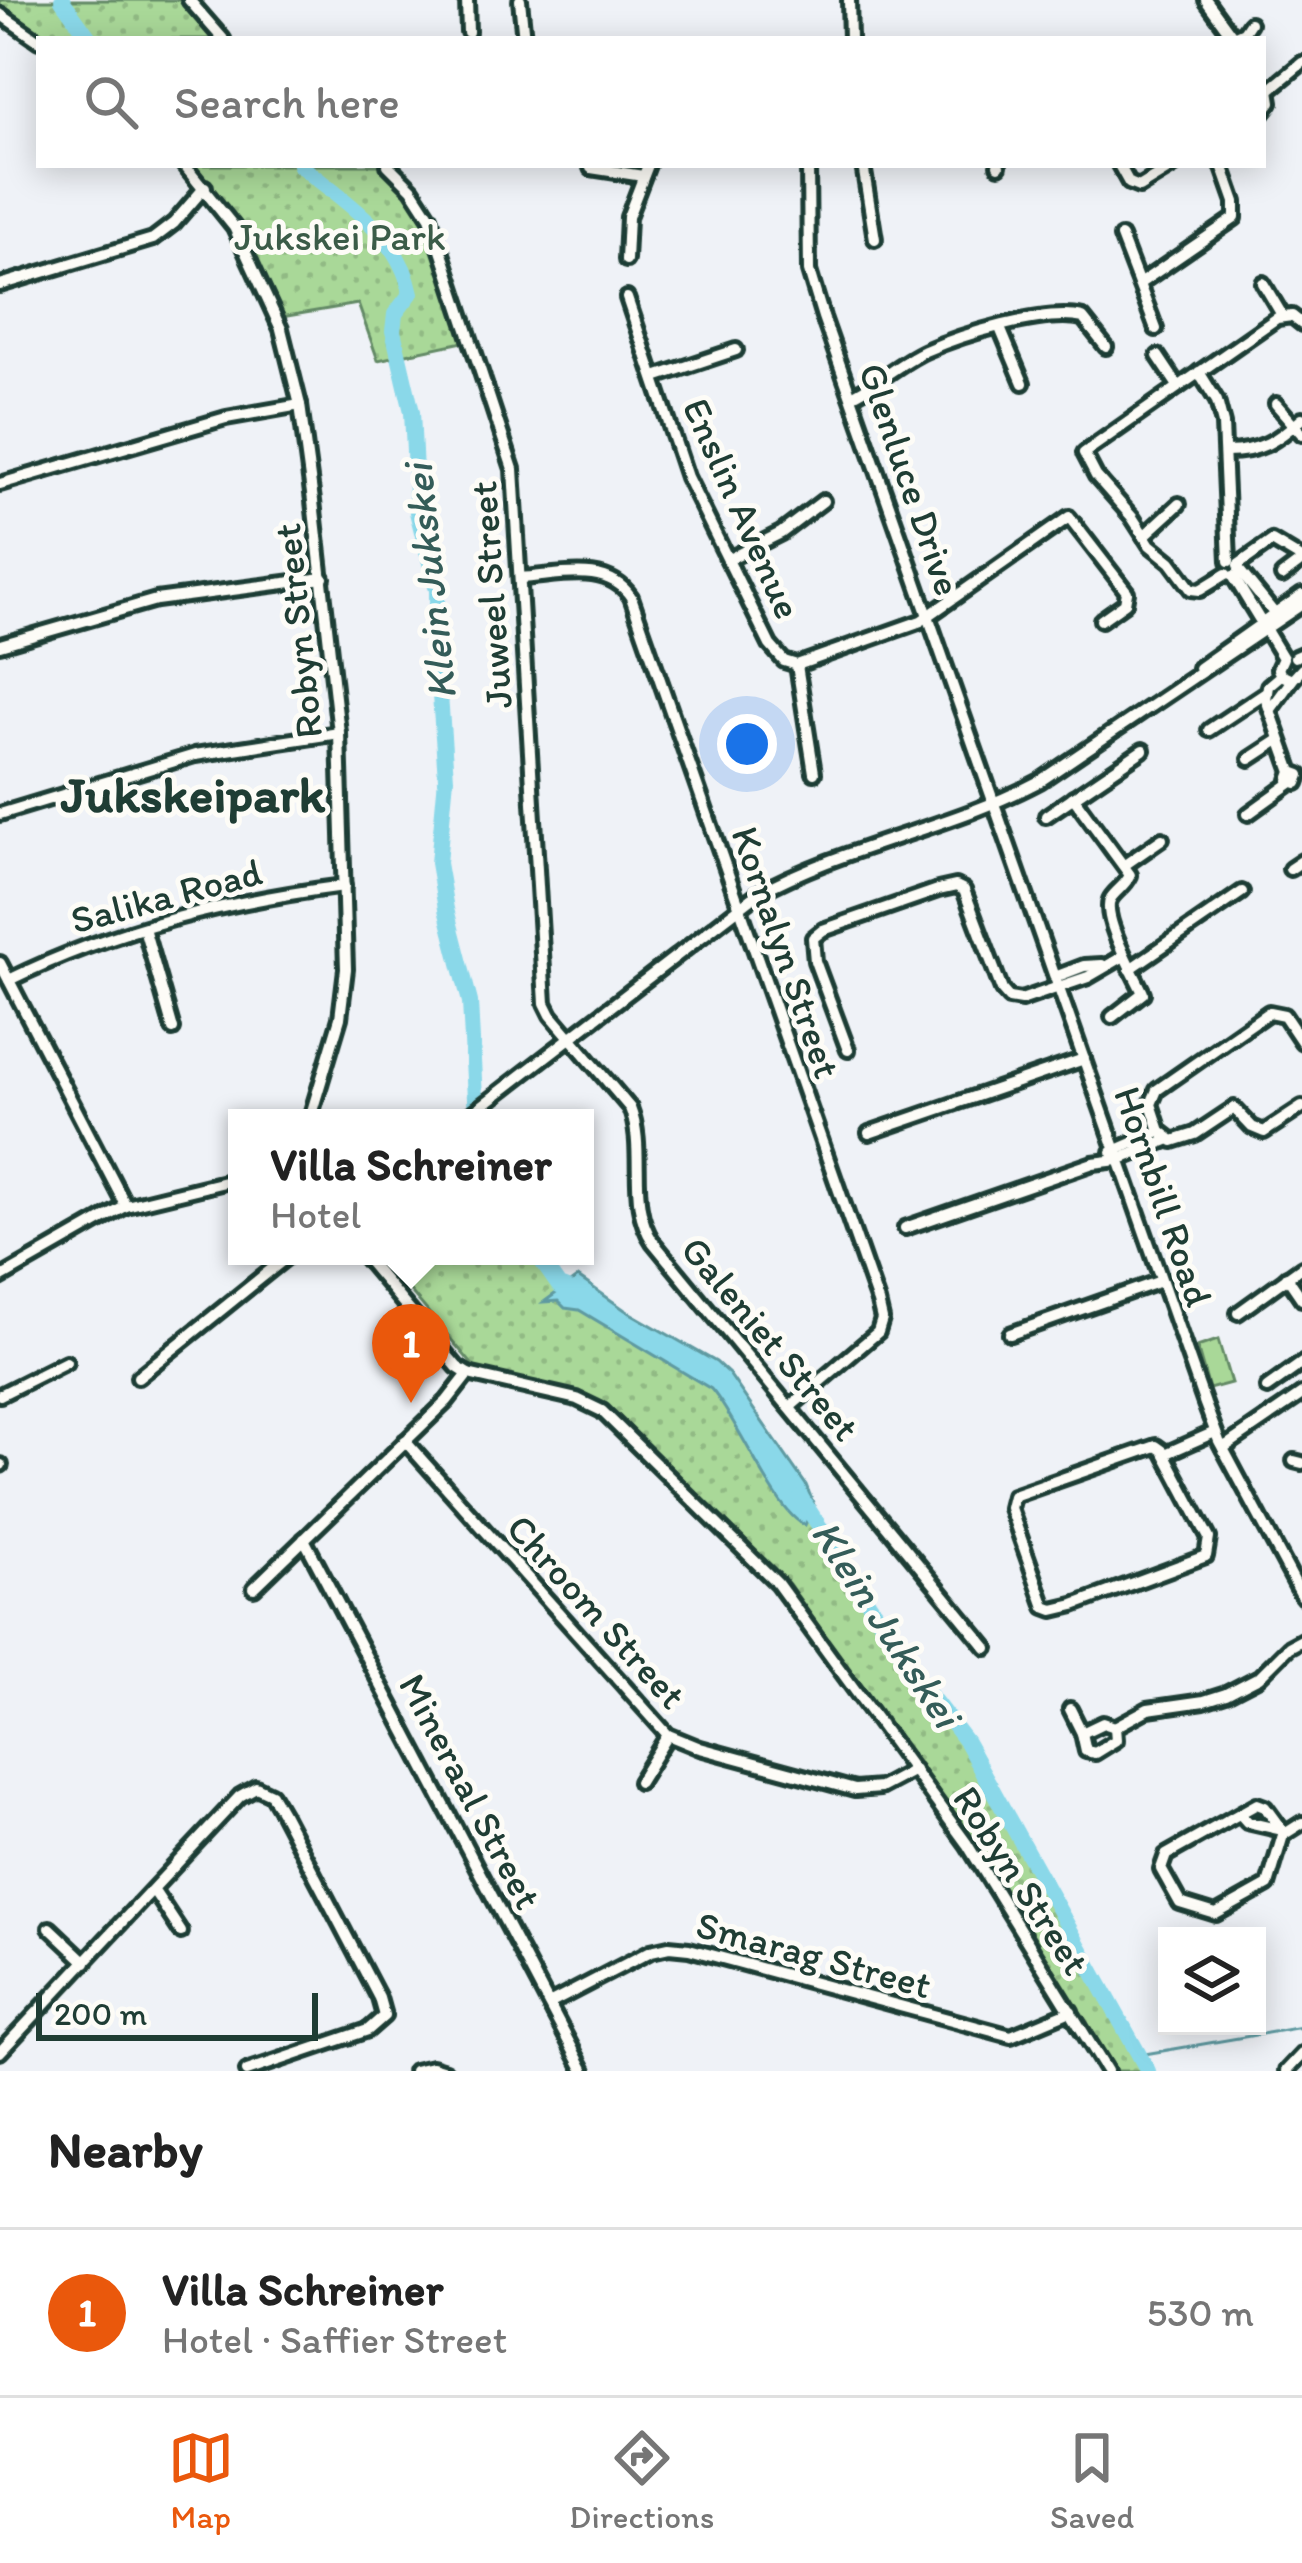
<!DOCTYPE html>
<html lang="en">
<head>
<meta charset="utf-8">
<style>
  body { margin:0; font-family:Itim,sans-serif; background:#f2f2f2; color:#222 }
  .controls { position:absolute; right:36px; bottom:36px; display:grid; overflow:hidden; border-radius:0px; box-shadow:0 6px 30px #0003 }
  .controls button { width:108px; height:108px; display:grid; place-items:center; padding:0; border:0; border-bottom:3px solid #e0e0e0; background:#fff; color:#222; font:60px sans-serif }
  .scale { position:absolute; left:36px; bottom:30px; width:282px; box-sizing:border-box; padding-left:12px; border:6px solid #1f3d34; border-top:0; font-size:33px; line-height:42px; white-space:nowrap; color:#1f3d34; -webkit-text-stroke:9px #fdfcf7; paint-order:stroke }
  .you { position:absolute; left:747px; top:744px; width:42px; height:42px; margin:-30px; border:9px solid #fff; border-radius:50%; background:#1a73e8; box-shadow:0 0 0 18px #1a73e833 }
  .badge { display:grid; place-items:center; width:78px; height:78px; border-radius:50%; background:#ea580c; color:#fff; font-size:39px; font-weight:700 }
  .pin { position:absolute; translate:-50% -99px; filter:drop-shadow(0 3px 6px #0008) }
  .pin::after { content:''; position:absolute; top:63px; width:42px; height:36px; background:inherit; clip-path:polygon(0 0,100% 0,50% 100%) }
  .popup { position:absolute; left:228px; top:1109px; width:366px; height:156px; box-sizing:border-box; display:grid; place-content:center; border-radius:0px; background:#fff; filter:drop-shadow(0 3px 9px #0005); font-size:39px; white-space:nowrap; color:#767676 }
  .popup b { font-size:45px; color:#222 }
  .popup::after { content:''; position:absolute; left:50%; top:100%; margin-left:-24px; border:24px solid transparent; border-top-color:#fff }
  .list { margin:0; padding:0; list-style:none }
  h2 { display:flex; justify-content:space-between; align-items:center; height:156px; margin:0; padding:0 48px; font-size:51px }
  h2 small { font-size:39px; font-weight:400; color:#767676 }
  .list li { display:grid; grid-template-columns:78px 1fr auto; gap:36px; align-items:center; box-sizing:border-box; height:168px; padding:0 48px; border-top:3px solid #e0e0e0 }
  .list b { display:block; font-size:45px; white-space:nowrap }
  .list p { margin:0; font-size:39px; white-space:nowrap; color:#767676 }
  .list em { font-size:39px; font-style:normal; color:#767676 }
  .icon { flex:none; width:66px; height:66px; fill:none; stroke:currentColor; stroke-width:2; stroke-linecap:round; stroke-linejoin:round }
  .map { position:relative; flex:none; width:1302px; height:2071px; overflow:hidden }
  .search { position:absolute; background:#fff; box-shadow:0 6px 30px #0003; left:36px; right:36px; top:36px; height:132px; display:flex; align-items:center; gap:30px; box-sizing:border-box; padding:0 42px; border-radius:0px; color:#767676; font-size:45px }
  .sheet { height:324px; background:#fff }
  nav { display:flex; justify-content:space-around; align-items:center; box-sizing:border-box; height:168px; border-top:3px solid #e0e0e0; background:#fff; font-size:33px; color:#767676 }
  nav a { display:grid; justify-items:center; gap:6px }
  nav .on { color:#ea580c }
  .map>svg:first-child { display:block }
  .park { fill:url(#park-dots); stroke:#648a66; stroke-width:3 }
  .garden { fill:#a9d898; stroke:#648a66; stroke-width:3 }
  .water { fill:#8ad8e9; stroke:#5f9aa1; stroke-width:3 }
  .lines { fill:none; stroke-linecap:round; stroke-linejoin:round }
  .stream { stroke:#5f9aa1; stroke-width:3 }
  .river { stroke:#8ad8e9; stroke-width:16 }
  .minor-casing { stroke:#1f3d34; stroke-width:20 }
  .minor { stroke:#fdfcf7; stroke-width:10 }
  .labels { text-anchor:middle; stroke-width:10; stroke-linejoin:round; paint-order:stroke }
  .park-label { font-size:39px; fill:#3b5c48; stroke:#fdfcf7 }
  .street-label { font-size:39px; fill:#1f3d34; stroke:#fdfcf7 }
  .water-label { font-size:42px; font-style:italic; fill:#345c58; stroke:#fdfcf7 }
  .district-label { font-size:51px; font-weight:bold; fill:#1f3d34; stroke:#fdfcf7 }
</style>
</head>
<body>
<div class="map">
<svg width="1302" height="2071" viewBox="0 0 1302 2071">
  <defs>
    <pattern id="park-dots" width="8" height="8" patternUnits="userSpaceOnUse" patternTransform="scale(3)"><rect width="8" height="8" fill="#a9d898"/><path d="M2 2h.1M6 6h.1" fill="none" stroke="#91ba84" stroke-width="1.8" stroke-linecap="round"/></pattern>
  </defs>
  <rect width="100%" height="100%" fill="#eff2f7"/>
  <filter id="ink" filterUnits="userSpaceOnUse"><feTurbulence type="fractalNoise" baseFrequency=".00833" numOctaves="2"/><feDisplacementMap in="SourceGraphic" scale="24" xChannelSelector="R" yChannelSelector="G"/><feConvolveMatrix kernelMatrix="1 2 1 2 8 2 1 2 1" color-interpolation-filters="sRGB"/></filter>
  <g filter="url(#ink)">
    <!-- park -->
    <g class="park">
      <path d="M 0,0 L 191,0 L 225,39 L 43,39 L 0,10 Z"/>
      <path d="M 188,165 L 383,165 L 429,213 L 473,340 L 378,360 L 358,304 L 281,317 C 258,260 232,210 188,165 Z"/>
      <path d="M 381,1256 L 538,1256 L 560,1286 L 589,1297 L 714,1374 L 804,1504 L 920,1682 L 966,1742 L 1148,2071 L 1109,2071 L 925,1777 L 789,1584 L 604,1404 L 476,1369 Z"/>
    </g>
    <!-- garden -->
    <path class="garden" d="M 1218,1340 L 1231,1383 L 1209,1389 L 1197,1347 Z"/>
    <!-- water -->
    <path class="water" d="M 578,1277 L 625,1310 L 716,1362 L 729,1374 L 806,1485 L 814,1505 L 805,1525 C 776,1514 738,1419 711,1389 L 579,1310 L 565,1308 L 558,1301 L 544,1302 Z"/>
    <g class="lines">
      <!-- stream -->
      <path class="stream" d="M 1139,2055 L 1302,2027"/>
      <!-- river -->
      <g class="river">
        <path d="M 62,0 L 90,39"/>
        <path d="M 300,165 C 343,201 399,233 411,293 L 395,314 L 393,331 L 412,412 L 417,512 L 437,590 L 437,654 L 446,778 L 438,863 L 446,909 L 470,1002 L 476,1118"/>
        <path d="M 538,1256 L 559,1286 L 583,1295"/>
        <path d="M 801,1498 L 920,1682 L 966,1742 L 1148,2071"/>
      </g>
      <!-- minor casing -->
      <g class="minor-casing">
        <g id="minor">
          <path d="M 189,0 L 223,39"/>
          <path d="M 467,0 L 468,32"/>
          <path d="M 520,0 L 524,39"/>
          <path d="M 849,0 L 850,39"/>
          <path d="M 1206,0 L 1233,37 L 1244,32 L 1250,23"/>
          <path d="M 0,14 L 39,41"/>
          <path d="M 1263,95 L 1302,63"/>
          <path d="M 1263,112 L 1271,102 L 1269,90"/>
          <path d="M 184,165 L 234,227 L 281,329 L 300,405 L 313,501 L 339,733 L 346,969 L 340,1018 L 310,1118"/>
          <path d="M 388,165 L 412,189 L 430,217 L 513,469 L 545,1003 L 551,1015 L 630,1108 C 647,1151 626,1202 653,1242 L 987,1648"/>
          <path d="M 808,165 L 809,271 L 823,317 L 1205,1404 L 1219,1441 L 1302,1596"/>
          <path d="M 863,165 L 875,239"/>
          <path d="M 998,165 L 999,166"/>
          <path d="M 1119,165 L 1129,183 L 1139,187 L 1175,165"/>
          <path d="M 591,168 L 643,176"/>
          <path d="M 1121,237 L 1139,284"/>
          <path d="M 626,260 L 628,217 L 648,165"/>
          <path d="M 1263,283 L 1282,315"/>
          <path d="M 0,285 L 153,239 L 174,223 L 205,187"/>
          <path d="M 627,298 L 687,477 L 770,645 L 784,661 L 797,665 L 921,621 L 1069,517 L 1127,592 L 1125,603 L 1101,620"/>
          <path d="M 1000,328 L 1023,383"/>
          <path d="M 1156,329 L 1139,284 L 1235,218 L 1235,202 L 1222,165"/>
          <path d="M 1158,356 L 1178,386"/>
          <path d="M 1199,372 L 1217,401 L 1223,424 L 1229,561"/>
          <path d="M 655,377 L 736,350"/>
          <path d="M 851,396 C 877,384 899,363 925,351 C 961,335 1044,309 1083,318 L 1106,347"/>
          <path d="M 1276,404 L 1302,434"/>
          <path d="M 1226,452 C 1260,452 1277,441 1302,418"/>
          <path d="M 0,484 L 226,418 L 300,405"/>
          <path d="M 1144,536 L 1179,504"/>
          <path d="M 729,559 L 781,533 L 823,501"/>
          <path d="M 1238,565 L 1272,541 L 1302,559"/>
          <path d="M 1239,570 L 1278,618"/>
          <path d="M 1226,574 L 1200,590 L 1191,589 L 1171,562 L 1150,545 L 1132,517 L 1096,476 L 1084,453 L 1277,318 L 1292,316 L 1302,324"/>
          <path d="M 1233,576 L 1283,658 L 1278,669 L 1281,675 L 1292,680 L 1302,669"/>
          <path d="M 1282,576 L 1302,561"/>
          <path d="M 521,578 C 558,576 607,561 631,597 L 878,1302 L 882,1319 L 878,1332 L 790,1407"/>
          <path d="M 0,645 L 156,600 L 323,578"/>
          <path d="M 1295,657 L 1302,654"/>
          <path d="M 797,665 L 814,773"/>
          <path d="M 1199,668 L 1302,595"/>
          <path d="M 1281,675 L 1268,686 L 1266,699 L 1292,772 L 1289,780 L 1297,783 L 1300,775 L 1292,772"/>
          <path d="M 1271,709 L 1292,680"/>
          <path d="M 1209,730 L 1266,692"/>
          <path d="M 1250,759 L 1279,740"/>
          <path d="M 1073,797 L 1130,875 C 1125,886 1117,889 1111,898 C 1100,916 1135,975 1143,993 L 1112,1017"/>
          <path d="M 0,814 L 195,755 L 339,733"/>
          <path d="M 1248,814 L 1291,783"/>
          <path d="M 1046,816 L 1143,750"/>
          <path d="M 1126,864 L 1162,839"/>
          <path d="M 1290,869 L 1302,861"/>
          <path d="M 144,928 L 173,1029"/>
          <path d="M 0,963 L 126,1206"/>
          <path d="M 1130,969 L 1242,892"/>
          <path d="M 1055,977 L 1084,966 L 1102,965"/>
          <path d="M 9,980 C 115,928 228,901 344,886"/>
          <path d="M 1302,1042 L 1284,1015 L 1269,1012 L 1157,1090 L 1151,1104 L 1160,1131 L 1173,1141 L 1195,1134 L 1234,1108 L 1252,1127 L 1264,1132 L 1302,1107"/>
          <path d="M 848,1050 L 815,961 L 813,938 L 823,930 L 938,890 L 956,886 L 964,890 L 1002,990 L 1009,998 L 1021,1000 L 1088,977 L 1124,956"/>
          <path d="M 466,1118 L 757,894 C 846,845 950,829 1040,781 L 1302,604"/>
          <path d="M 869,1133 L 1084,1059"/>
          <path d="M 1112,1152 L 1160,1131"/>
          <path d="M 905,1228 L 1093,1163 L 1118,1160 L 1167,1140"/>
          <path d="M 364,1256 L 457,1367 L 468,1374 L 577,1399 L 602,1411 L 777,1583 L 967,1844 L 1107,2071"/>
          <path d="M 1287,1277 L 1302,1299"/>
          <path d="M 0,1278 L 126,1206 L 237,1179"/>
          <path d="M 1238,1313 L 1302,1267"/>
          <path d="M 1010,1334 L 1161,1281"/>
          <path d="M 138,1377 L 288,1256"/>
          <path d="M 1267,1388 L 1302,1363"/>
          <path d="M 0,1395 L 66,1362"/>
          <path d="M 405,1441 L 668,1735 L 700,1748 L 855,1790 L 880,1788 L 914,1770"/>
          <path d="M 1156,1446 L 1163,1451 L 1209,1538 L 1206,1556 L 1074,1605 L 1053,1610 L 1045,1607 L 1010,1508 L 1013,1496 Z"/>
          <path d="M 1223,1448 L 1302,1394"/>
          <path d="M 1165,1454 L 1215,1432"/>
          <path d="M 1294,1461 L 1302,1463"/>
          <path d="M 0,1465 L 1,1465"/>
          <path d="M 304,1539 L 584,2071"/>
          <path d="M 254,1588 L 447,1401 L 468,1374"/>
          <path d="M 1070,1709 L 1082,1733 L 1103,1723 L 1115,1727 L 1148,1709 L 1204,1701 L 1226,1694 L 1259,1677 L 1289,1647 L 1302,1640"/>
          <path d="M 1082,1733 L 1086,1751 L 1095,1753 L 1116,1740 L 1115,1727"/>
          <path d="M 639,1782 L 668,1735"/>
          <path d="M 1240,1814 L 1247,1822 L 1282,1830"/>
          <path d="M 1284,1833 L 1265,1807 L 1257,1804 L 1166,1855 L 1161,1869 L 1180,1903 L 1216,1914 L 1268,1885 L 1283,1835 L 1302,1823"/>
          <path d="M 154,1891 L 181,1932"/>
          <path d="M 50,1928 L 86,1962"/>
          <path d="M 549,2004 L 651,1951 L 669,1947 L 689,1949 L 1011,2036 L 1071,2011"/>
          <path d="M 0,2052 L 240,1796 L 256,1787 L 271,1794 L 282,1813 L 379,1998 L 384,2016 L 368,2030 L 247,2071"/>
          <path d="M 414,2071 L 432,2067 L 445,2071"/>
          <path d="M 1286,2071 L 1302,2054"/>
        </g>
      </g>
      <!-- minor -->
      <use href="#minor" class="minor"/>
    </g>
  </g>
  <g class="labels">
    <!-- park labels -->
    <g class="park-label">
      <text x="340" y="250">Jukskei Park</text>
    </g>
    <!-- street labels -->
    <g class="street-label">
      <text transform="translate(911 479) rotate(71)" y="14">Glenluce Drive</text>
      <text transform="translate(743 508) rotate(66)" y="14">Enslin Avenue</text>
      <text transform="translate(490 595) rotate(-94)" y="14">Juweel Street</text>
      <text transform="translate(297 631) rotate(-96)" y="14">Robyn Street</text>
      <text transform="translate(166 895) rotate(-15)" y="14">Salika Road</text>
      <text transform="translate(787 952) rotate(71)" y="14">Kornalyn Street</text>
      <text transform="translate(1164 1196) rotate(71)" y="14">Hornbill Road</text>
      <text transform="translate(771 1338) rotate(50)" y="14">Galeniet Street</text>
      <text transform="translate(597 1611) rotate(48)" y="14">Chroom Street</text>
      <text transform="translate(471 1791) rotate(62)" y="14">Mineraal Street</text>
      <text transform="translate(1022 1880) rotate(57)" y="14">Robyn Street</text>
      <text transform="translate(814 1954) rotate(15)" y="14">Smarag Street</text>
    </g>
    <!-- water labels -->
    <g class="water-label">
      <text transform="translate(429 582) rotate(-96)" y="15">Klein Jukskei</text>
      <text transform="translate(887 1623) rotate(57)" y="15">Klein Jukskei</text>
    </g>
    <!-- district labels -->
    <g class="district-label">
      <text x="193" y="812">Jukskeipark</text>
    </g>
  </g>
</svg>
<div class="controls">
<button><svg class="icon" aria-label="layers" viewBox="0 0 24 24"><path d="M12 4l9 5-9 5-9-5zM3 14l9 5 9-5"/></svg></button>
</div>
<div class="scale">200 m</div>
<div class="you"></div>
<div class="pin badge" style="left:411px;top:1403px">1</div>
<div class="popup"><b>Villa Schreiner</b>Hotel</div>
<div class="search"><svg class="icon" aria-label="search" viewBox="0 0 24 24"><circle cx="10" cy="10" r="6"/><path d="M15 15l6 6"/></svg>Search here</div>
</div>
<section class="sheet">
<h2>Nearby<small></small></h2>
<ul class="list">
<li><span class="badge">1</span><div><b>Villa Schreiner</b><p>Hotel · Saffier Street</p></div><em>530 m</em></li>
</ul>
</section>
<nav>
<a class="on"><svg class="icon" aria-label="map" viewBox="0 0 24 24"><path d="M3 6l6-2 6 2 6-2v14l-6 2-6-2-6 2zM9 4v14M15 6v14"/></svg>Map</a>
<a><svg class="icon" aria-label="directions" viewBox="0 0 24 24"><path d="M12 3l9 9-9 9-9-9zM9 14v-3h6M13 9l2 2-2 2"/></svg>Directions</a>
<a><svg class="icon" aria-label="saved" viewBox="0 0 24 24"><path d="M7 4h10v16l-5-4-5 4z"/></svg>Saved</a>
</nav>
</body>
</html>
